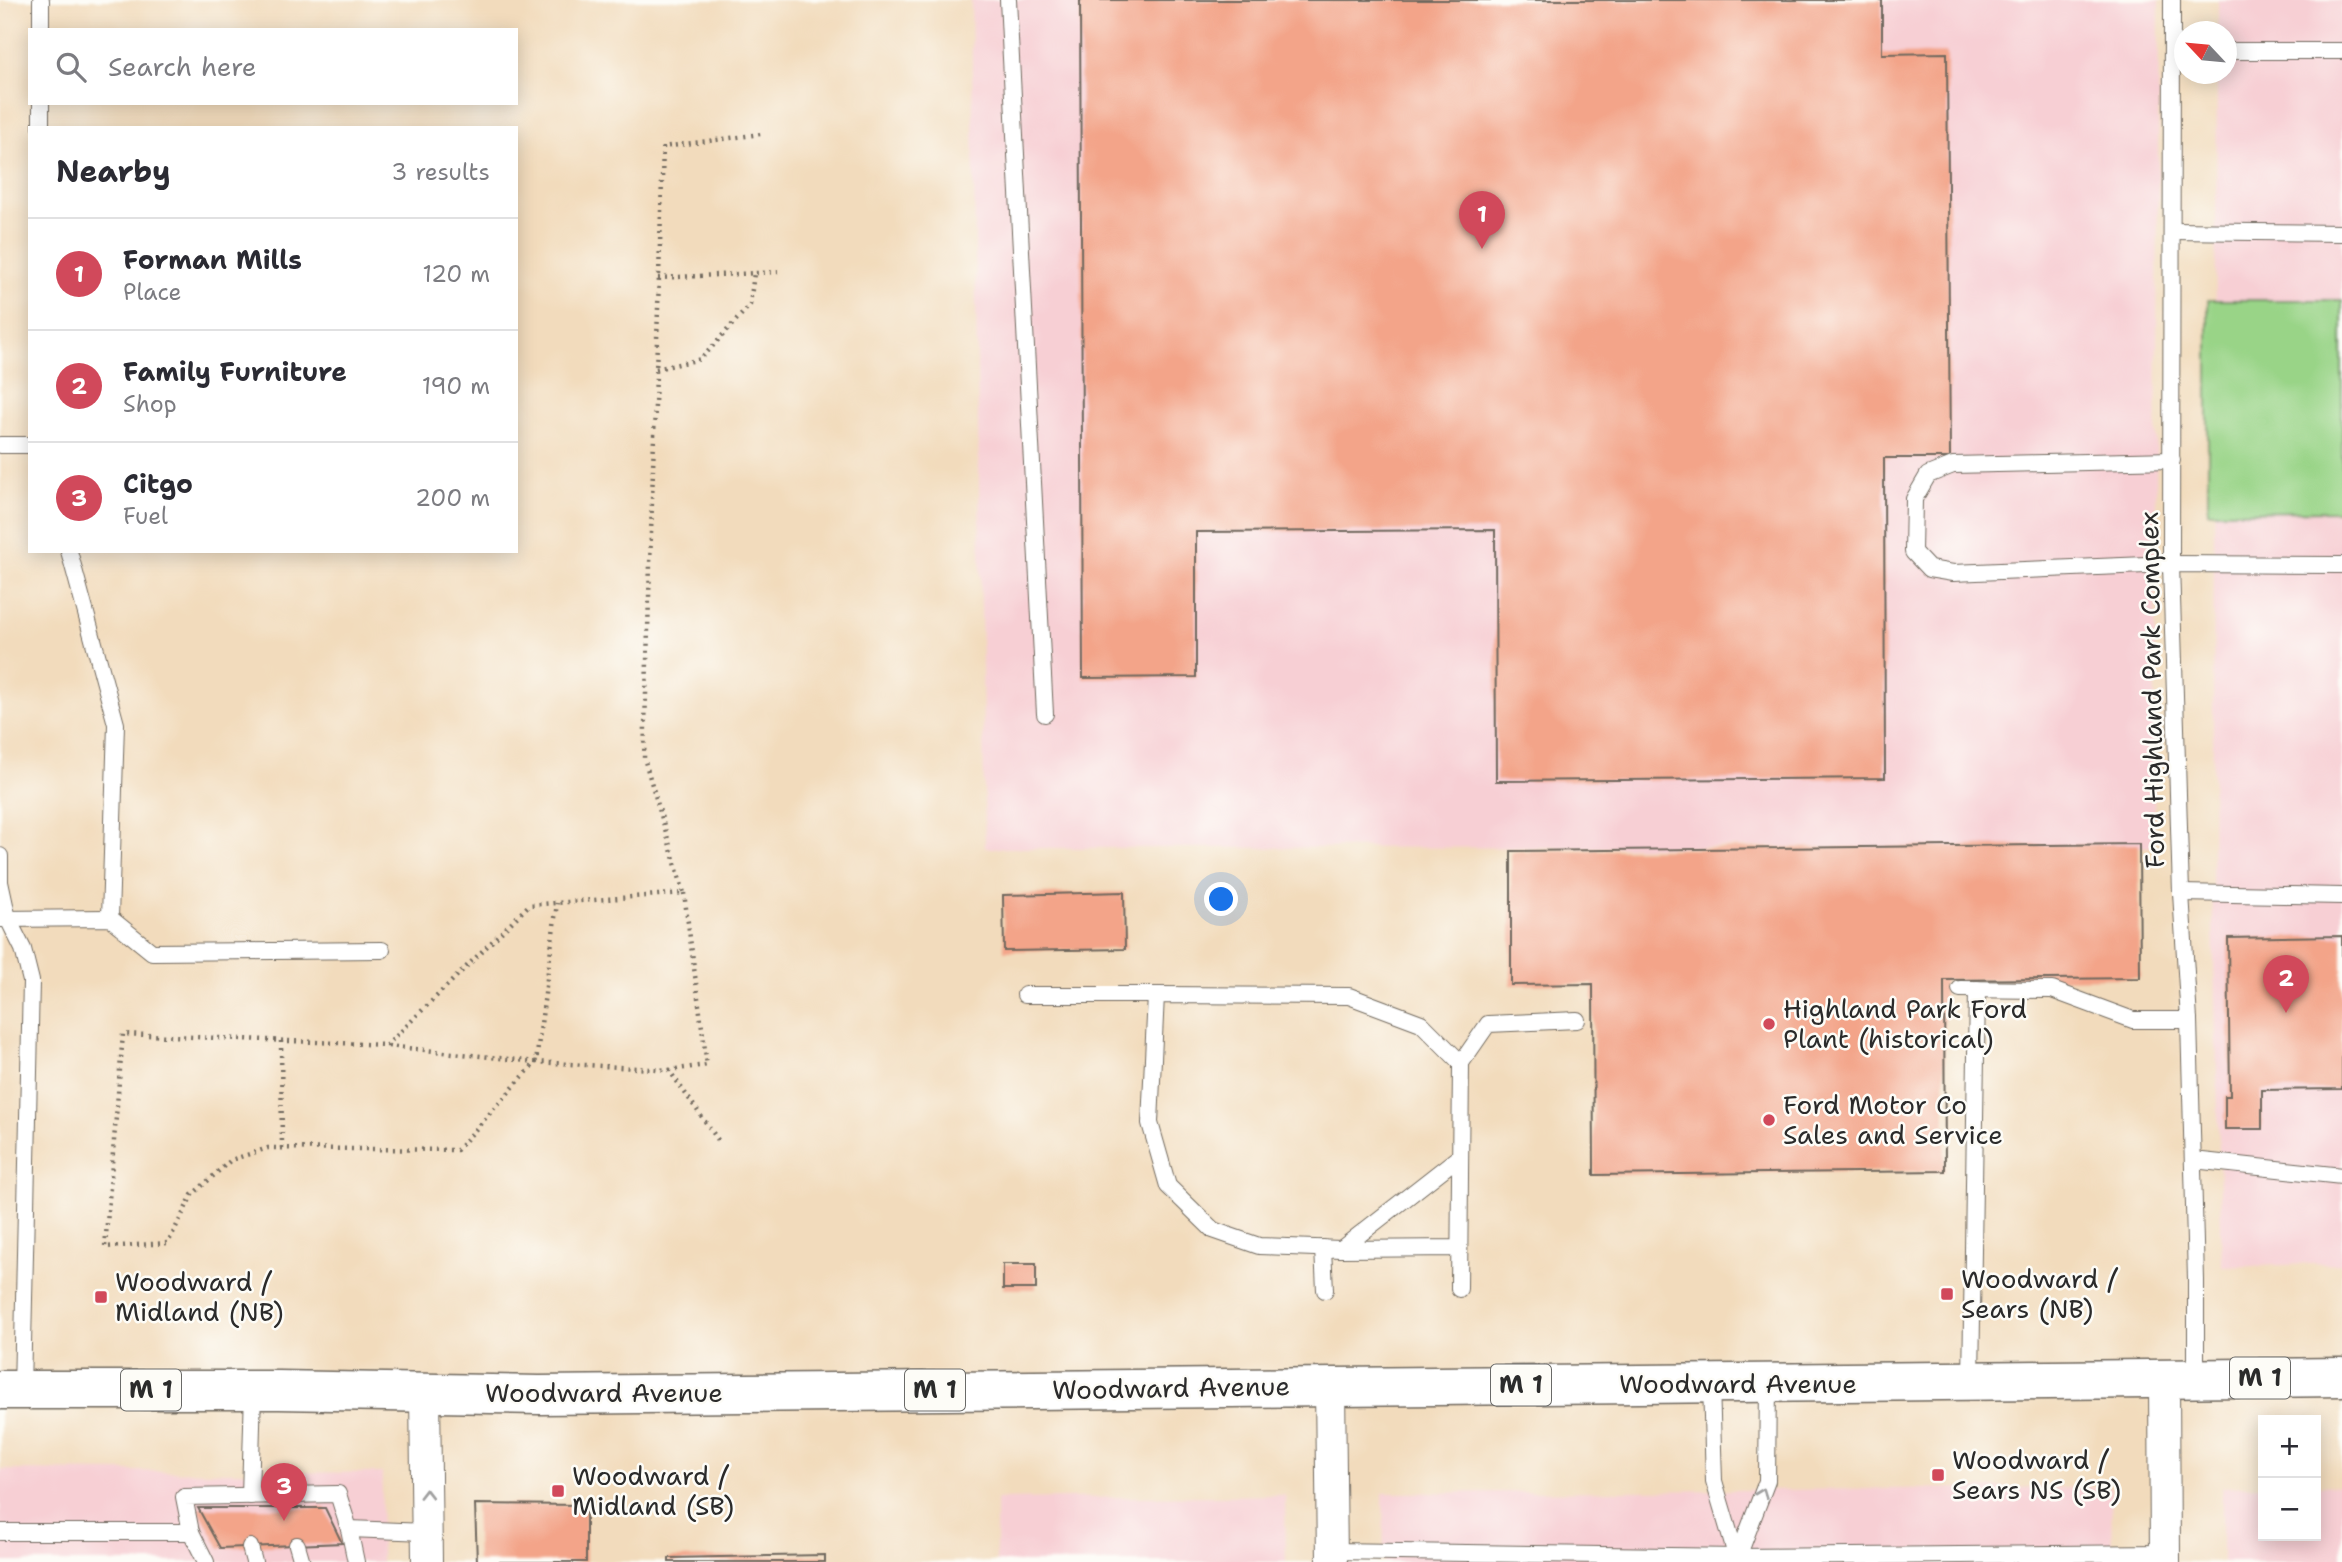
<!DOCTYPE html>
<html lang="en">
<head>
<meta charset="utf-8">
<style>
  body { margin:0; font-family:"Shantell Sans",sans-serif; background:#f2f2f3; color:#2b2b33 }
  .controls { position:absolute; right:21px; bottom:21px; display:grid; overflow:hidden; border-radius:0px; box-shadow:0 4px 18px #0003 }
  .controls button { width:63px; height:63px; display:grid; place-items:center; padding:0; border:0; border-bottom:2px solid #e1e1e2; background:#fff; color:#2b2b33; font:35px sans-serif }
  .compass { position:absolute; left:2174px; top:21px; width:63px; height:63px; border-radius:50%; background:#fff; box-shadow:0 4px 18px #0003; rotate:296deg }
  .you { position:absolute; left:1222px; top:900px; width:24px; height:24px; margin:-18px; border:5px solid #fff; border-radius:50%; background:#1a73e8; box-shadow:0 0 0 10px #1a73e833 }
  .badge { display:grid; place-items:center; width:46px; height:46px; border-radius:50%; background:#d1495b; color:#fff; font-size:23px; font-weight:700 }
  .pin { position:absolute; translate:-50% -58px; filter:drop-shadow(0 2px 4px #0008) }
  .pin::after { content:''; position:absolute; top:37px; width:24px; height:21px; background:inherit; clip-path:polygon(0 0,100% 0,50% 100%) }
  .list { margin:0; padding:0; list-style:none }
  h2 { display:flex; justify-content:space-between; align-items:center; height:91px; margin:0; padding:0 28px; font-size:30px }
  h2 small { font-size:23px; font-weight:400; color:#7c7c81 }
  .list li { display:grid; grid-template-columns:46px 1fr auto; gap:21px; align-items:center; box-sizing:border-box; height:112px; padding:0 28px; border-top:2px solid #e1e1e2 }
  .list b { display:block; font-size:26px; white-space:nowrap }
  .list p { margin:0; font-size:23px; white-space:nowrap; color:#7c7c81 }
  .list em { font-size:23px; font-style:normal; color:#7c7c81 }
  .icon { flex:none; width:38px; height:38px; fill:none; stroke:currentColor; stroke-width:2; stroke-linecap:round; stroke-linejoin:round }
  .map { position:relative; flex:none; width:2342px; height:1562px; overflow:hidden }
  .search { position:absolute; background:#fff; box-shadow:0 4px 18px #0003; left:28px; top:28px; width:490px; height:77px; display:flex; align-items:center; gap:18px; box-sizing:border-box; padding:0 24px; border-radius:0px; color:#7c7c81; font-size:26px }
  .panel { position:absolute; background:#fff; box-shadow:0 4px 18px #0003; left:28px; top:126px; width:490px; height:427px; border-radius:0px }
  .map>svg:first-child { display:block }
  .built { fill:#f7cfd4 }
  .green { fill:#99d487; stroke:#628059; stroke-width:2 }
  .building { fill:#f3a489 }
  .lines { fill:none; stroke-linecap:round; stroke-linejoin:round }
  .service-casing { stroke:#71695e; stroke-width:18 }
  .minor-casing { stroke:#71695e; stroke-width:32 }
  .primary-casing { stroke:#71695e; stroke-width:41 }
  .path { stroke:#71695e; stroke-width:4.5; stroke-dasharray:2 5; stroke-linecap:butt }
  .service { stroke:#fff; stroke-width:16 }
  .minor { stroke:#fff; stroke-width:30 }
  .primary { stroke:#fff; stroke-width:38 }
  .oneway { stroke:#a0a0a0 }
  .poi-dot { fill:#d1495b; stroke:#fdfcf7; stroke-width:2.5 }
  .labels { text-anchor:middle; stroke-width:5; stroke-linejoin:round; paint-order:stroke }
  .shield { fill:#fdfcf7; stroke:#6a6a68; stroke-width:2 }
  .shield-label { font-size:24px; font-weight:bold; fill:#2b2b2b }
  .street-label { font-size:26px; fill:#2b2b2b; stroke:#fdfcf7 }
  .poi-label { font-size:26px; fill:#2b2b2b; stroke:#fdfcf7; text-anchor:start }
</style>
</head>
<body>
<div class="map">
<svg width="2342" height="1562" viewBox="0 0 2342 1562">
  <rect width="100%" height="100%" fill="#fdfcf7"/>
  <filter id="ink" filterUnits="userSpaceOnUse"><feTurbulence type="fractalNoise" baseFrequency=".0143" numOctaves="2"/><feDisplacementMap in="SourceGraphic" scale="14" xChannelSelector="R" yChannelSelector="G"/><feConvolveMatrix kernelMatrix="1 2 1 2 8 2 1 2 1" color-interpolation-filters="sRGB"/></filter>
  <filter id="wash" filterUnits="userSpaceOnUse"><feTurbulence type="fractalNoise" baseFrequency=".00686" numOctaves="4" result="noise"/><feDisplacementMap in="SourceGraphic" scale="28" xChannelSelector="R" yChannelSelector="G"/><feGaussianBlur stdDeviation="1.57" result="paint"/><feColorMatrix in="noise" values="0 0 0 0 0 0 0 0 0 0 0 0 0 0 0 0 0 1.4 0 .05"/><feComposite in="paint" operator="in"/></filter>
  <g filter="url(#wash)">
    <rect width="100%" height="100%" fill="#f2dbbc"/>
    <!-- built -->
    <g class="built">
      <path d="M 971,0 L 2159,0 L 2154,847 L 985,848 Z"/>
      <path d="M 2218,0 L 2342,0 L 2342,1263 L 2222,1267 L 2212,884 L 2217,74 L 2226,74 L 2226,32 L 2218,31 Z"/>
      <path d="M 0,1470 L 382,1473 L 381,1562 L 0,1562 Z"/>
      <path d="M 2342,1485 L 2342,1562 L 2222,1562 L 2222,1487 L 2263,1486 L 2263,1536 L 2316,1536 L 2316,1486 Z"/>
      <path d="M 2111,1487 L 2112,1562 L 1384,1562 L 1383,1493 Z"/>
      <path d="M 1285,1495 L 1286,1562 L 996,1562 L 996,1499 Z"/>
    </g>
    <!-- green -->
    <path class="green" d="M 2208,300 L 2342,300 L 2342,511 L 2208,512 Z"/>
    <g id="blocks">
      <!-- building -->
      <g class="building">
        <path d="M 1080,0 L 1882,0 L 1882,54 L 1947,53 L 1950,458 L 1884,458 L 1885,778 L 1496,781 L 1495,530 L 1196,532 L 1196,677 L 1083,678 Z"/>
        <path d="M 2139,844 L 2140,978 L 1944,980 L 1945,1171 L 1594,1175 L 1593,984 L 1511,985 L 1511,851 Z"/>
        <path d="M 1124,892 L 1125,949 L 1004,951 L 1003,895 Z"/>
        <path d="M 2342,936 L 2342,1089 L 2262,1090 L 2262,1129 L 2225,1129 L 2225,1096 L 2230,1096 L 2228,938 Z"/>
        <rect x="1003" y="1264" width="33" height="25"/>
        <path d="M 475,1504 L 586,1505 L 586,1562 L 477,1562 Z"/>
        <path d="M 198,1508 L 325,1508 L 342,1543 L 220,1548 Z"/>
        <path d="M 825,1555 L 825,1562 L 669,1562 L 669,1558 Z"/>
      </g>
    </g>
  </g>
  <g filter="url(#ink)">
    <use href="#blocks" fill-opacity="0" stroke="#71695e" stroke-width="2"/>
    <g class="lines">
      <!-- service casing -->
      <g class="service-casing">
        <g id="service">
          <path d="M 1008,0 L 1045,714"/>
          <path d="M 2172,0 L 2171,564 L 2181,893 L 2189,1020 L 2196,1280 L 2196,1379"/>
          <path d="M 41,30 L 41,0"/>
          <path d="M 2226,51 L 2342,51"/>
          <path d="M 41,128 L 41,103"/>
          <path d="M 2172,231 L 2342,233"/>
          <path d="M 0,445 L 30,445"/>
          <path d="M 2172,460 L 1953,465 L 1928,475 L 1914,499 L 1913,552 L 1929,569 L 1953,573 L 2171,564 L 2342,565"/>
          <path d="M 69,551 L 116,724 L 110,918"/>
          <path d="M 0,856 L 0,882 L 8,919 L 23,949 L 31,981 L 22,1390"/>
          <path d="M 2181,893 L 2342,896"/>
          <path d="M 0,919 L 110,918 L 152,952 L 382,950"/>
          <path d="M 1960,989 L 2052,990 L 2133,1020 L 2189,1020"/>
          <path d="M 1025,995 L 1156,995"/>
          <path d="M 1461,1063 L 1488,1024 L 1577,1020"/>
          <path d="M 2193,1160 L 2342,1176"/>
          <path d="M 1323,1248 L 1325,1290"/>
          <path d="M 1341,1249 L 1460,1156"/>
          <path d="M 1459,1289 L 1461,1063 L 1421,1023 L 1349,996 L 1156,995 L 1150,1123 L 1168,1186 L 1213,1230 L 1259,1246 L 1341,1249 L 1459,1248"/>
          <path d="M 1971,1381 L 1977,989"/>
          <path d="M 1711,1384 L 1714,1481 L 1738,1562"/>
          <path d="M 250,1496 L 253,1390"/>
          <path d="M 349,1529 L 356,1562"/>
          <path d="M 0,1532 L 191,1532 L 184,1497 L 338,1494 L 349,1529 L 426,1532"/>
          <path d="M 191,1532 L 206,1562"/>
          <path d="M 297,1545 L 302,1562"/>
          <path d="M 250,1547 L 254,1562"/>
          <path d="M 1332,1551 L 1738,1557 L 2165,1553"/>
          <path d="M 1738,1557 L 1767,1481 L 1768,1384"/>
        </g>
      </g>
      <!-- minor casing -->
      <g class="minor-casing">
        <g id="minor">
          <path d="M 2164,1379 L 2165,1562"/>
          <path d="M 1330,1386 L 1332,1562"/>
          <path d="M 425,1392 L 427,1562"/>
        </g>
      </g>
      <!-- primary casing -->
      <g class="primary-casing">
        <path id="primary" d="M 0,1390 L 279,1390 L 539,1395 L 2342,1377"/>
      </g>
      <!-- path -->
      <g class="path">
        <path d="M 658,278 L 778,272"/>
        <path d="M 656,369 L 701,359 L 750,305 L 754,273"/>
        <path d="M 281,1041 L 282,1148"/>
        <path d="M 388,1046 L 536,1062 L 557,903"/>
        <path d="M 669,1070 L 707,1065 L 684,893"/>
        <path d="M 718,1140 L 669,1070 L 536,1062 L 457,1150 L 268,1148 L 231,1160 L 192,1195 L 168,1243 L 105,1247 L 123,1034 L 387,1045 L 529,905 L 684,893 L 644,758 L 663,147 L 761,134"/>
      </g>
      <!-- service -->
      <use href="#service" class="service"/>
      <!-- minor -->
      <use href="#minor" class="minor"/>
      <!-- primary -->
      <use href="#primary" class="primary"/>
    </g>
    <!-- one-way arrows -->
    <defs><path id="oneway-chevron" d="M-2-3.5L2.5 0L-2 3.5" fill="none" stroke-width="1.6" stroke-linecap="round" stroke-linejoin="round" transform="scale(1.75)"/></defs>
    <g class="oneway">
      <use href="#oneway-chevron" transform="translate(1762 1493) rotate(-69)"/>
      <use href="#oneway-chevron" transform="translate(426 1494) rotate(-90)"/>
    </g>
  </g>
  <!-- markers -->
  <g class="poi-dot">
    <circle cx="1769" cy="1024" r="7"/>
    <circle cx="1769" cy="1120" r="7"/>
    <rect x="1940" y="1287" width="14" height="14" rx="3.5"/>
    <rect x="94" y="1290" width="14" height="14" rx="3.5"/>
    <rect x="1931" y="1468" width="14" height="14" rx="3.5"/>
    <rect x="551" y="1484" width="14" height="14" rx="3.5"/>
  </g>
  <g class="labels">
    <!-- shield labels -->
    <g class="shield">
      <rect x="2230" y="1357.5" width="60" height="41" rx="5"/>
      <rect x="1491" y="1364.5" width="60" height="41" rx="5"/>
      <rect x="121" y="1369.5" width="60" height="41" rx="5"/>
      <rect x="905" y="1369.5" width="60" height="41" rx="5"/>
    </g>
    <g class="shield-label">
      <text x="2260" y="1386">M 1</text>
      <text x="1521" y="1393">M 1</text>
      <text x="151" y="1398">M 1</text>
      <text x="935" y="1398">M 1</text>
    </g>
    <!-- street labels -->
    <g class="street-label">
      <text transform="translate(2152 690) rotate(-91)" y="9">Ford Highland Park Complex</text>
      <text x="1738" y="1393">Woodward Avenue</text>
      <text transform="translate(1171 1388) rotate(-1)" y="9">Woodward Avenue</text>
      <text x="604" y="1402">Woodward Avenue</text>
    </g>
    <!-- poi labels -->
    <g class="poi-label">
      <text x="1783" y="1018">Highland Park Ford<tspan x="1783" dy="30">Plant (historical)</tspan></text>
      <text x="1783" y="1114">Ford Motor Co<tspan x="1783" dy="30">Sales and Service</tspan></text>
      <text x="1961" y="1288">Woodward /<tspan x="1961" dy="30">Sears (NB)</tspan></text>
      <text x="115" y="1291">Woodward /<tspan x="115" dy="30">Midland (NB)</tspan></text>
      <text x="1952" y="1469">Woodward /<tspan x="1952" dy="30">Sears NS (SB)</tspan></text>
      <text x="572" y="1485">Woodward /<tspan x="572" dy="30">Midland (SB)</tspan></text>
    </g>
  </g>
</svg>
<div class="controls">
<button>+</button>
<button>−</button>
</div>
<svg class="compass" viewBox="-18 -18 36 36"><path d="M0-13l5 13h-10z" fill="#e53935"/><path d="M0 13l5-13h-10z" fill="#7c7c81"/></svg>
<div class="you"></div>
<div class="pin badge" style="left:1482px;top:249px">1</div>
<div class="pin badge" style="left:2286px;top:1013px">2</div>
<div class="pin badge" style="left:284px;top:1521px">3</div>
<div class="search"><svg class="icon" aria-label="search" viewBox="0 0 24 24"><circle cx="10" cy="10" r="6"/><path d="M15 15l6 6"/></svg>Search here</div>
<section class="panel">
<h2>Nearby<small>3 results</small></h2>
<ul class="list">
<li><span class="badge">1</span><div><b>Forman Mills</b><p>Place</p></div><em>120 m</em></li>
<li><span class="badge">2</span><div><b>Family Furniture</b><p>Shop</p></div><em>190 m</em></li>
<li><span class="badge">3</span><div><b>Citgo</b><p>Fuel</p></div><em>200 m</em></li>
</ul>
</section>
</div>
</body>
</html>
